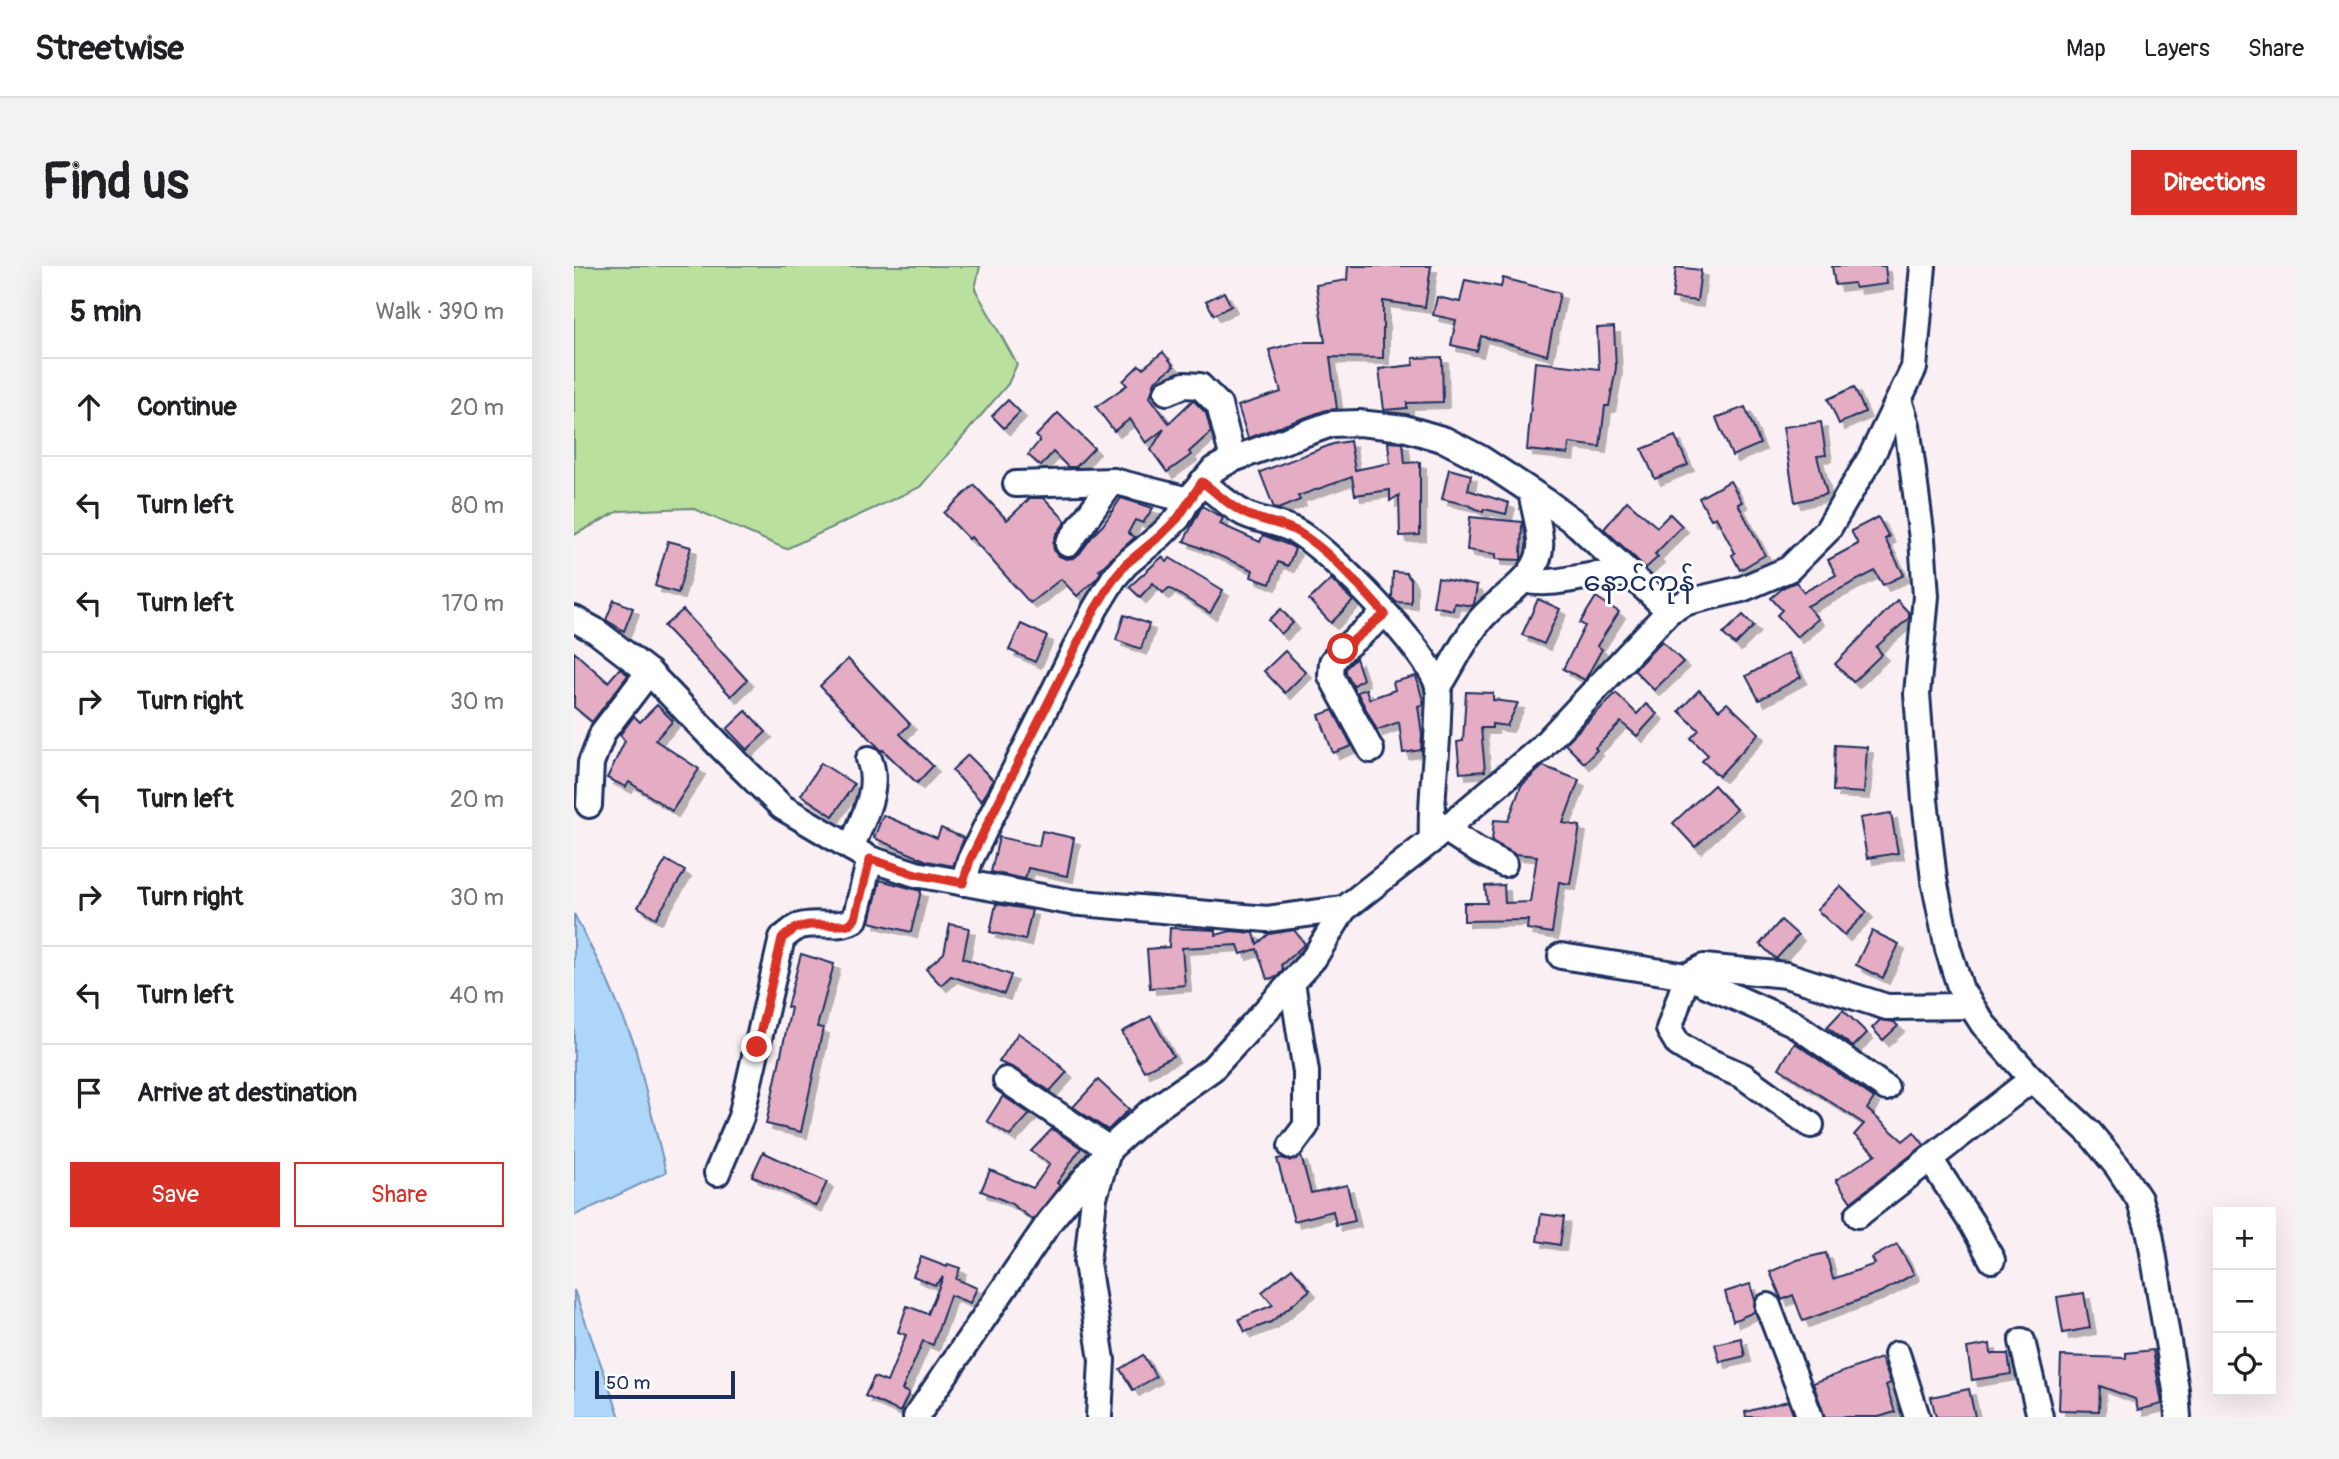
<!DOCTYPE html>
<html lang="en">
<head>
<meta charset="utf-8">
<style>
  body { margin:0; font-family:Pangolin,"Noto Sans Myanmar",sans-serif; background:#f2f2f2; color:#202124 }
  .controls { position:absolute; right:21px; bottom:21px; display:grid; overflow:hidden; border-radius:0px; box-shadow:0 7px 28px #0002 }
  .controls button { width:63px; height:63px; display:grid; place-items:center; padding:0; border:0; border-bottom:2px solid #e0e0e0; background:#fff; color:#202124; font:35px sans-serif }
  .scale { position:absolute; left:21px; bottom:18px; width:140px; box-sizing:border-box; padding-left:7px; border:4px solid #1b2f5e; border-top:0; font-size:19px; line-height:24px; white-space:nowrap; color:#1b2f5e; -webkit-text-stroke:5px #fff; paint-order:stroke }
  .stop { position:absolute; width:21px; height:21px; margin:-16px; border:5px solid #d93025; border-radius:50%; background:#fff }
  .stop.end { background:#d93025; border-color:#fff; box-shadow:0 2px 7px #0008 }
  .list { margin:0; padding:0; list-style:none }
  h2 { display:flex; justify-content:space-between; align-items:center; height:91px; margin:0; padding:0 28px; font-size:30px }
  h2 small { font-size:23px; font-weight:400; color:#757577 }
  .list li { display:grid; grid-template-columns:46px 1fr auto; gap:21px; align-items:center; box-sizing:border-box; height:98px; padding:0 28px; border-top:2px solid #e0e0e0 }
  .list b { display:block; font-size:26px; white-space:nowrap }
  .list em { font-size:23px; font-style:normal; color:#757577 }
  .actions { display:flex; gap:14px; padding:21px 28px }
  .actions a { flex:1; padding:16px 0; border:2px solid #d93025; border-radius:0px; text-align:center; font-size:24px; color:#d93025 }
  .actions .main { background:#d93025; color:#fff }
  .icon { flex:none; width:38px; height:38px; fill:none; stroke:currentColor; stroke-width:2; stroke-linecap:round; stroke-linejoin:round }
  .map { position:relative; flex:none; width:1723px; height:1151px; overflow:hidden; border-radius:0px }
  header { display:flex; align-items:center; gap:42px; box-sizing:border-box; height:98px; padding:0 35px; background:#fff; border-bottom:2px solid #e0e0e0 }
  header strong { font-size:33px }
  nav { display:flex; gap:38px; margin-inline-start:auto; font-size:24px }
  .intro { display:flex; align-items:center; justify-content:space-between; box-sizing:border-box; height:168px; padding:0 42px }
  h1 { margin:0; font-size:49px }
  .button { padding:18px 32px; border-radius:0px; background:#d93025; color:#fff; font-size:24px; font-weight:700 }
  main { display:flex; gap:42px; padding:0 42px }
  aside { flex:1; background:#fff; border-radius:0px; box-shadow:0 7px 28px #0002 }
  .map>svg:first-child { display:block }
  .green { fill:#b9e09c; stroke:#6a887d; stroke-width:2 }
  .water { fill:#add6f8; stroke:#7393ba; stroke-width:2 }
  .building { fill:#e5adc3; stroke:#1b2f5e; stroke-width:2; filter:url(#shadow) }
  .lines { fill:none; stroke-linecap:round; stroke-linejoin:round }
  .minor-casing { stroke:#1b2f5e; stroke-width:30 }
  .minor { stroke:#fff; stroke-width:24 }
  .route { stroke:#d93025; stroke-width:9 }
  .labels { text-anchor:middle; stroke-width:6; stroke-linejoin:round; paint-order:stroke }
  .quarter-label { font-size:28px; fill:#1b2f5e; stroke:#fff }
</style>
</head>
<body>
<header>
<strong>Streetwise</strong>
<nav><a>Map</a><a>Layers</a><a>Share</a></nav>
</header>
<div class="intro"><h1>Find us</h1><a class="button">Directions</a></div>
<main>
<aside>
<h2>5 min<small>Walk · 390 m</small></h2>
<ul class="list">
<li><svg class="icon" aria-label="ahead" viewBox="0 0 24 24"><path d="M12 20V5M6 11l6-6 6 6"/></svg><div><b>Continue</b></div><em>20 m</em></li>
<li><svg class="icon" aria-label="left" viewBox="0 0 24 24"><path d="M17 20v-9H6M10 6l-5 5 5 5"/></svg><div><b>Turn left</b></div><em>80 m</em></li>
<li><svg class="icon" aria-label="left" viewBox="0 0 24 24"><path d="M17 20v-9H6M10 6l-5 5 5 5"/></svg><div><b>Turn left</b></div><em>170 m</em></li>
<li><svg class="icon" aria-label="right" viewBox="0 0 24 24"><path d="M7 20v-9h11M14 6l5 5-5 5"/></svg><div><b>Turn right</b></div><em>30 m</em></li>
<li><svg class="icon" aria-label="left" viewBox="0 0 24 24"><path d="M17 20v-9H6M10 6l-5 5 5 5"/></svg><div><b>Turn left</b></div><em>20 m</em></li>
<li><svg class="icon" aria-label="right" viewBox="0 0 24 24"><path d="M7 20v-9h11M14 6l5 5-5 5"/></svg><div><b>Turn right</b></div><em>30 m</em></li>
<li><svg class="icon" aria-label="left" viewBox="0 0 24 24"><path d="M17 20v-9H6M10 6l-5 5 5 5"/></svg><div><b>Turn left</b></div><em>40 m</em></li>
<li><svg class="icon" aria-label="arrive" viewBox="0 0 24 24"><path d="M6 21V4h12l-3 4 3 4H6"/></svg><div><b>Arrive at destination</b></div></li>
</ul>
<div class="actions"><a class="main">Save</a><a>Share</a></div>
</aside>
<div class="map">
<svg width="1723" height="1151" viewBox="0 0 1723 1151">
  <defs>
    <filter id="shadow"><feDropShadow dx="6" dy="6" stdDeviation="0" flood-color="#0004"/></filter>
  </defs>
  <rect width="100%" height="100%" fill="#faeff3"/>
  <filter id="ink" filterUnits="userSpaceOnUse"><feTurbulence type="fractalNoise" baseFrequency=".0143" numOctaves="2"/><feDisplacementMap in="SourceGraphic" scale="14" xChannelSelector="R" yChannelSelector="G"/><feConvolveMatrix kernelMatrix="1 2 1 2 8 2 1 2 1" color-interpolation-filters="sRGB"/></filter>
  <g filter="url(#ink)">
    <!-- green -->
    <path class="green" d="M 0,0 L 406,0 L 401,23 L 443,98 L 434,118 L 346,221 L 212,283 L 118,242 L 45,245 L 0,269 Z"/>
    <!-- water -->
    <g class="water">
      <path d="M 0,648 L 31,709 L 60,777 L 92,906 L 0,950 Z"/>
      <path d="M 0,1024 L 46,1151 L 0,1151 Z"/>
    </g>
    <!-- building -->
    <g class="building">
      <path d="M 774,0 L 857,0 L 851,41 L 809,35 L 809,92 L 756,91 L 763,143 L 752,144 L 674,172 L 664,140 L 707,126 L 695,84 L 724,76 L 751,76 L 742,19 L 773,14 Z"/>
      <path d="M 1258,0 L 1311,0 L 1313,18 L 1281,22 L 1280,17 L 1261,19 Z"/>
      <path d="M 1102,1 L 1127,4 L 1123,35 L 1098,32 Z"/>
      <path d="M 929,12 L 986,27 L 973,89 L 907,70 L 903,85 L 877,79 L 882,54 L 859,49 L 863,31 L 886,36 L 891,14 L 927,21 Z"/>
      <path d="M 650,26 L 657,40 L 640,49 L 632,35 Z"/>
      <path d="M 1040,61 L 1042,102 L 1035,140 L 1031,140 L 1026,181 L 995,177 L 994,188 L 953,184 L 961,96 L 1025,103 L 1023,62 Z"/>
      <path d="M 589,86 L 600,100 L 581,115 L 576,131 L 595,157 L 619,134 L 632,147 L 637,166 L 615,186 L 617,189 L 593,206 L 577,184 L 590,163 L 572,177 L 556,153 L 540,165 L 522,141 L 553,119 L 549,115 L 565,99 L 569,102 Z"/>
      <path d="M 868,91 L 869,136 L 833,137 L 833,142 L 810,144 L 805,103 L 839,99 L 839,92 Z"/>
      <path d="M 1280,121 L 1291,146 L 1265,158 L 1254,133 Z"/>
      <path d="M 434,134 L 446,146 L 430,162 L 418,150 Z"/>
      <path d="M 1171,141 L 1186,178 L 1158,190 L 1142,152 Z"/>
      <path d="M 484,147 L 520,182 L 502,201 L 494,201 L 479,186 L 467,200 L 454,189 L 466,174 L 462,170 Z"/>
      <path d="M 1247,156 L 1252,189 L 1243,190 L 1253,228 L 1221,236 L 1209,161 Z"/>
      <path d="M 1101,170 L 1114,199 L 1081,213 L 1068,183 Z"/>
      <path d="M 776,175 L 781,204 L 816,197 L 814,176 L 829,177 L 831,197 L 846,196 L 846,269 L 826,270 L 825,229 L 816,235 L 816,224 L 781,229 L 778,211 L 724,230 L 726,234 L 704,243 L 700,242 L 686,206 L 759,178 Z"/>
      <path d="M 875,203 L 897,209 L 894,224 L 935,237 L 932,248 L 910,243 L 909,246 L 894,239 L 868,233 Z"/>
      <path d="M 1156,215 L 1168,236 L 1164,238 L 1191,289 L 1166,304 L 1158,289 L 1161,287 L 1142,251 L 1137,253 L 1125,232 Z"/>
      <path d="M 400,219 L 433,254 L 456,232 L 470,232 L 492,255 L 482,269 L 479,277 L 480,284 L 485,290 L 492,293 L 500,292 L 506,287 L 520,268 L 529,259 L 547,232 L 579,242 L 569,257 L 561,254 L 554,267 L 561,271 L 525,304 L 527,306 L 522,313 L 503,330 L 487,313 L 456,337 L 397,271 L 395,273 L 370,247 Z"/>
      <path d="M 1053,235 L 1083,261 L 1096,248 L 1108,260 L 1081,288 L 1084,291 L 1072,302 L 1030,263 Z"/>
      <path d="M 628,240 L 649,252 L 646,258 L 686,276 L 689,269 L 717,280 L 721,283 L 714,300 L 704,296 L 696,318 L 677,311 L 679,304 L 610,275 Z"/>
      <path d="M 896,251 L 948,256 L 947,294 L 922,293 L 922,288 L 893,284 Z"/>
      <path d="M 1304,251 L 1315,271 L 1311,273 L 1330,309 L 1309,319 L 1301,305 L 1233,340 L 1244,353 L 1223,371 L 1203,349 L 1208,344 L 1197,332 L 1210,321 L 1222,316 L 1230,326 L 1262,309 L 1254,294 L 1284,278 L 1277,265 Z"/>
      <path d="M 94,275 L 117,281 L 104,327 L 81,320 Z"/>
      <path d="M 588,291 L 593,296 L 596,292 L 649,324 L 636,347 L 595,322 L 589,327 L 579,317 L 566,331 L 555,321 Z"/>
      <path d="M 819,306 L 832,307 L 837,314 L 837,337 L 822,336 L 818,332 Z"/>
      <path d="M 864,312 L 903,320 L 900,338 L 898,340 L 880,337 L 879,344 L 859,340 Z"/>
      <path d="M 757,313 L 779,335 L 757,357 L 735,334 Z"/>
      <path d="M 1022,331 L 1045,346 L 1023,380 L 1028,383 L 1011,414 L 989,403 L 1011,360 L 1006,357 Z"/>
      <path d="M 964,333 L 986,343 L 970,378 L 948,369 Z"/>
      <path d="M 40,334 L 59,342 L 50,365 L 32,354 Z"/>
      <path d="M 1323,334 L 1335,347 L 1335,352 L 1302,381 L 1308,388 L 1279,416 L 1261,398 Z"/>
      <path d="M 707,343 L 719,357 L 707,368 L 695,354 Z"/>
      <path d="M 109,344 L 173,414 L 157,430 L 90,360 Z"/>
      <path d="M 550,349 L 575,358 L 567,383 L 542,374 Z"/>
      <path d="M 1169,349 L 1180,360 L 1161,379 L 1149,368 Z"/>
      <path d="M 447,358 L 473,370 L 461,396 L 435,384 Z"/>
      <path d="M 1088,375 L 1109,396 L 1080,424 L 1060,404 Z"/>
      <path d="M 711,385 L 732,406 L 711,427 L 690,405 Z"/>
      <path d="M 0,386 L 34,416 L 46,402 L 54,409 L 18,456 L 0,441 Z"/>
      <path d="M 1214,387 L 1227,411 L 1185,434 L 1172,410 Z"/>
      <path d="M 782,392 L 789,413 L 779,420 L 772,407 L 772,402 Z"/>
      <path d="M 274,393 L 336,458 L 326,468 L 359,500 L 343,517 L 309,484 L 308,485 L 246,420 Z"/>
      <path d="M 842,410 L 850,438 L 844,440 L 848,468 L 847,484 L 829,487 L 825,456 L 803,464 L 783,426 L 792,423 L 795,433 L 821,424 L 819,416 Z"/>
      <path d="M 1125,424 L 1145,444 L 1153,437 L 1185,467 L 1145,510 L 1128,495 L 1134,489 L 1117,472 L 1125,464 L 1105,445 Z"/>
      <path d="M 892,426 L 919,427 L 919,434 L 944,437 L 933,460 L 918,458 L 918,462 L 907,462 L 911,505 L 886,507 L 883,476 L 889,475 Z"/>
      <path d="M 1042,427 L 1063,448 L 1072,438 L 1083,448 L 1063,470 L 1047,456 L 1021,482 L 1023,484 L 1010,497 L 991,478 Z"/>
      <path d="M 83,439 L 99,455 L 81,474 L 125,503 L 98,545 L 55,516 L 52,521 L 33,512 L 51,475 L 46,469 L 60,450 L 66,456 Z"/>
      <path d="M 759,444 L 778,480 L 759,487 L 745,449 Z"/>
      <path d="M 172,445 L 192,466 L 173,484 L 153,463 Z"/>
      <path d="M 1261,479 L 1293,481 L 1290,527 L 1259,525 Z"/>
      <path d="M 394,489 L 419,514 L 407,535 L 378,504 Z"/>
      <path d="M 247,497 L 280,518 L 259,550 L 227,529 Z"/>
      <path d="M 969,500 L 1005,514 L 989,557 L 1006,560 L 996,618 L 985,616 L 978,667 L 953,663 L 954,654 L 890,655 L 890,637 L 913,637 L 911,620 L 930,619 L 931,637 L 956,636 L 963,590 L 941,588 L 918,575 L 920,554 L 934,555 L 947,520 Z"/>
      <path d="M 1140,519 L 1162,543 L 1121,581 L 1099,557 Z"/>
      <path d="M 1317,547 L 1324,587 L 1293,592 L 1286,552 Z"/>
      <path d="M 309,549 L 363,572 L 367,562 L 390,572 L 379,600 L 353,595 L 300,572 Z"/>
      <path d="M 468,565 L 500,572 L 493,610 L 454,602 L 451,613 L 417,606 L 425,571 L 465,580 Z"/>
      <path d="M 92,594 L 111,605 L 82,652 L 64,641 Z"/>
      <path d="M 306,614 L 347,625 L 337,666 L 296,656 Z"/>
      <path d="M 1266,620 L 1293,646 L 1270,669 L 1243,644 Z"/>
      <path d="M 422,638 L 458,644 L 451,674 L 416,666 Z"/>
      <path d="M 1207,654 L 1224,669 L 1202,693 L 1186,678 Z"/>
      <path d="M 376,658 L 395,662 L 389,692 L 437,709 L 430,728 L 377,710 L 367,719 L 352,703 L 370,687 Z"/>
      <path d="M 596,662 L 642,664 L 642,669 L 657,665 L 680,667 L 683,678 L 695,668 L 720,664 L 731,678 L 707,699 L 709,704 L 703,711 L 693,713 L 683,683 L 667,688 L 664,679 L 608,682 L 611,719 L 576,722 L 573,683 L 595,681 Z"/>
      <path d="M 1298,665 L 1325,678 L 1309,712 L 1282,699 Z"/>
      <path d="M 227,688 L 260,698 L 243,761 L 249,762 L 227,866 L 192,858 L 217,742 L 213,741 Z"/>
      <path d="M 1269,744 L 1293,767 L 1279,781 L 1253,761 Z"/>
      <path d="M 577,750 L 599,790 L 570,805 L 548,766 Z"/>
      <path d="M 1306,754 L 1320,756 L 1324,760 L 1309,774 L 1298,762 Z"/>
      <path d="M 444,767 L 466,782 L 493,806 L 476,825 L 440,802 L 425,796 Z"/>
      <path d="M 1221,777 L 1300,832 L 1293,843 L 1329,875 L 1340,866 L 1350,879 L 1277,936 L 1262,914 L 1302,888 L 1280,869 L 1290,858 L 1205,802 Z"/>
      <path d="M 524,814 L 555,843 L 534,864 L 499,841 Z"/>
      <path d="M 429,830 L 456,848 L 436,870 L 413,855 Z"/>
      <path d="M 478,863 L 507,882 L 483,917 L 486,919 L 459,954 L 436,937 L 407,925 L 416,904 L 459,922 L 476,898 L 457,885 Z"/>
      <path d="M 189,886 L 253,916 L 242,940 L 178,910 Z"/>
      <path d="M 727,890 L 737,927 L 773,919 L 781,955 L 762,959 L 759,945 L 720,955 L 703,893 L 708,892 L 716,895 Z"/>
      <path d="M 967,948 L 990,951 L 986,979 L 963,975 Z"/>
      <path d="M 1323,978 L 1340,1008 L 1307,1026 L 1229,1055 L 1219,1029 L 1208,1034 L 1196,1006 L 1223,994 L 1252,987 L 1259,1013 L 1301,998 L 1298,992 Z"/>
      <path d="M 347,991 L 373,1001 L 374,998 L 386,1002 L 382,1013 L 403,1022 L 396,1037 L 376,1029 L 359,1079 L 349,1075 L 328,1124 L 335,1127 L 326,1146 L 291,1130 L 300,1111 L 313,1116 L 332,1069 L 324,1066 L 333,1040 L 354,1048 L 369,1011 L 361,1019 L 339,1010 Z"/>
      <path d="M 718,1002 L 736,1024 L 697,1056 L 671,1066 L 665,1053 L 699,1039 L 688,1026 Z"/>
      <path d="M 1176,1018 L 1181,1034 L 1180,1046 L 1159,1055 L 1151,1026 Z"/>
      <path d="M 1510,1027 L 1516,1062 L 1489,1067 L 1483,1031 Z"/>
      <path d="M 1167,1072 L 1171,1090 L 1146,1096 L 1141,1078 Z"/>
      <path d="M 1416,1078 L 1417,1088 L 1434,1088 L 1437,1108 L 1398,1114 L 1393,1082 Z"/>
      <path d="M 1579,1084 L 1588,1138 L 1564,1144 L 1561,1133 L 1526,1120 L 1525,1145 L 1485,1144 L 1487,1090 L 1552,1092 L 1552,1087 Z"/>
      <path d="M 569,1089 L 582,1111 L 559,1124 L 546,1103 Z"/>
      <path d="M 1307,1092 L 1317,1117 L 1312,1119 L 1321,1146 L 1305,1151 L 1251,1151 L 1239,1117 Z"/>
      <path d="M 1395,1123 L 1401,1151 L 1362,1151 L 1357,1131 Z"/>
      <path d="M 1214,1135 L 1220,1151 L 1172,1151 L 1171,1146 Z"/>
    </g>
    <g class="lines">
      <!-- minor casing -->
      <g class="minor-casing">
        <g id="minor">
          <path d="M 593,126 L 610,119 L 626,120 L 645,139 L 659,193"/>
          <path d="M 1325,134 L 1333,159 L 1348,273 L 1352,330 L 1343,428 L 1351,534 L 1360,614 L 1374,683 L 1387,724 L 1409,758 L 1458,813 L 1515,866 L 1543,900 L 1565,933 L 1576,968 L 1602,1124 L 1604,1151"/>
          <path d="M 628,216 C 641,226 655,240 671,248 C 688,256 708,256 725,267 C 759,288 853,384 864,420 C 866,429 864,442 864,452 C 863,493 856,533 858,574"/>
          <path d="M 442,218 L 539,215 L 614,234"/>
          <path d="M 494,278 L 539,215"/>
          <path d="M 950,314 C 974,320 998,312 1023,309 C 1034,308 1045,309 1056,309"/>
          <path d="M 0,353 L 22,365 L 75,406 L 146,480 L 208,541 L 296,593 L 342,608 L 496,636 L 693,653 L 770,643"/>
          <path d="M 864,422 C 879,399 890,373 907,353 C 927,329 970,311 966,274 C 965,258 960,242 957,226"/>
          <path d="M 797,484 L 757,410 L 758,396 L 769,383 L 811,348"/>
          <path d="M 15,539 L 17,497 L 29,466 L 75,406"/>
          <path d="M 871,563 L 903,584 L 930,598"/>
          <path d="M 277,582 C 288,554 307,523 295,493"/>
          <path d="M 389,617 L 396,594 L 411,563 L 521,343 L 540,312 L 552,298 L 587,269 L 604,252 L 614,234 L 640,203 L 659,193 L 757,158 L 785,157 L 830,162 L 871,174 L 906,192 L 973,236 L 1004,259 L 1095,345"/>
          <path d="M 987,690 L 1113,710 L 1130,701 L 1212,709 L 1313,741 L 1397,740"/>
          <path d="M 1237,859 L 1169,810 L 1123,790 L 1104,778 L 1095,763 L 1113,710 L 1219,757 L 1312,822"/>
          <path d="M 717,880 L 732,860 L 732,806 L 718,716"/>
          <path d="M 1356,893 L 1399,959 L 1418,994"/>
          <path d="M 143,907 L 167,851 L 208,672 C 213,669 218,664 223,661 C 241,654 267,664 281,653 L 296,593"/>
          <path d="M 1284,949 L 1458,813"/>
          <path d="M 1194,1040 L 1236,1151"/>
          <path d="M 1448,1075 L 1466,1151"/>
          <path d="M 1323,1088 L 1343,1151"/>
          <path d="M 342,1151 L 476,955 L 535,883 L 432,814"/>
          <path d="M 525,1151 L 528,1094 L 513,997 L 520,931 L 535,883 L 574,848 L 638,803 L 740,692 L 770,643 L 858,574 L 966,483 L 1095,345 L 1113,336 L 1168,323 L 1215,303 L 1253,265 L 1297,191 L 1340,102 L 1349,0"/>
        </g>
      </g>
      <!-- minor -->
      <use href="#minor" class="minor"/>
    </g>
  </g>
  <g class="lines" filter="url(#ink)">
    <!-- route -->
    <path class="route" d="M 183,781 L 208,672 L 222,662 L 235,659 L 274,659 L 281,653 L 296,593 L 342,608 L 389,617 L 396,594 L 411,563 L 521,343 L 540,312 L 552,298 L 587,269 L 604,252 L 628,216 C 642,226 656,241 672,248 C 689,256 707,256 724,266 C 757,286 785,320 811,348 L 769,383"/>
  </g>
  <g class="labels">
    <!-- quarter labels -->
    <g class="quarter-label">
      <text x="1065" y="325">နောင်ကုန်</text>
    </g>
  </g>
</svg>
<div class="controls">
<button>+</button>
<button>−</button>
<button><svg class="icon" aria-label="locate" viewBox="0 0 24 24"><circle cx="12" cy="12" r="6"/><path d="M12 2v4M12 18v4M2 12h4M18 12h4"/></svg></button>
</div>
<div class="scale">50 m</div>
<div class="stop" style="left:769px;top:383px"></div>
<div class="stop end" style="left:183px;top:781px"></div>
</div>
</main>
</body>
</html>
